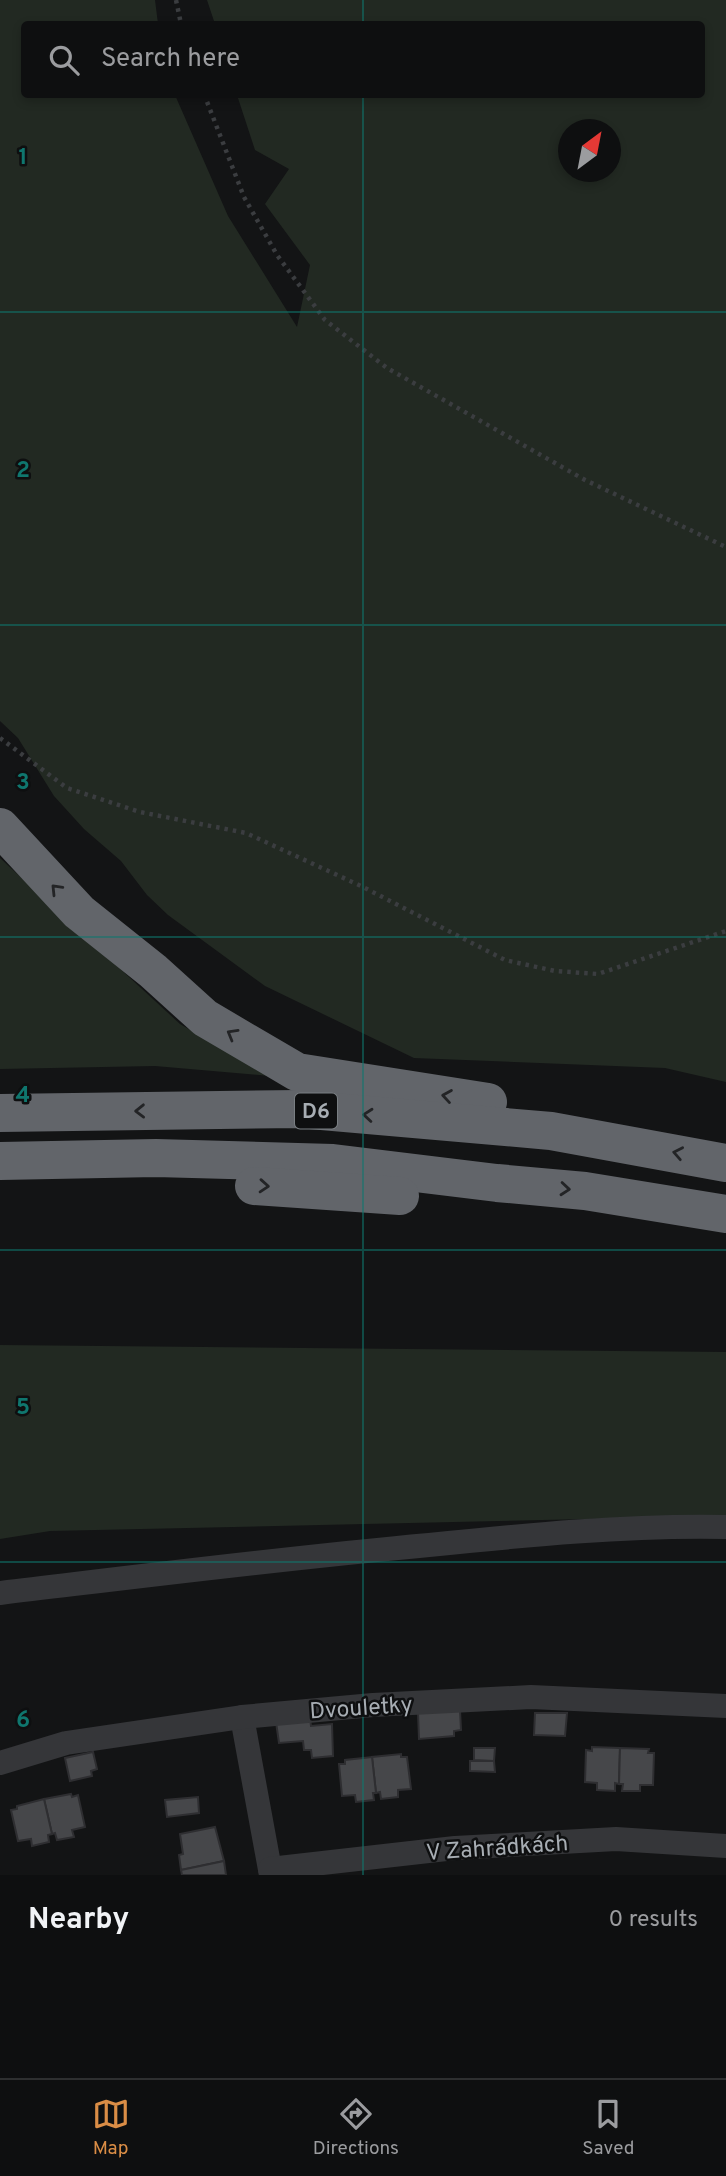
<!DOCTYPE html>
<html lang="en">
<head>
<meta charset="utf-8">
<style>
  body { margin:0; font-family:Overpass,sans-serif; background:#171819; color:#f1f3f6 }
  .compass { position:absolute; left:558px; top:119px; width:63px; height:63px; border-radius:50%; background:#0e0f10; box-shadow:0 4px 10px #0003; rotate:32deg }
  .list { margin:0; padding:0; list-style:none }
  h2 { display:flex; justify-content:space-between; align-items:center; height:91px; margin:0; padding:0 28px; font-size:30px }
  h2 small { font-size:23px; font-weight:400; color:#9b9c9f }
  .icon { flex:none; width:38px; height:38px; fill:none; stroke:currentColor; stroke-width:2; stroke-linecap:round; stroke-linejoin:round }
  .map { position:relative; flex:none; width:726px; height:1875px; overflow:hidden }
  .search { position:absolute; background:#0e0f10; box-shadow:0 4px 10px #0003; left:21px; right:21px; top:21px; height:77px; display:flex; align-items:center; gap:18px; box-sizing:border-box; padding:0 24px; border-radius:7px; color:#9b9c9f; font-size:26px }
  .sheet { height:203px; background:#0e0f10 }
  nav { display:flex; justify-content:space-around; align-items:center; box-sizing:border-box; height:98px; border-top:2px solid #2e2f30; background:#0e0f10; font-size:19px; color:#9b9c9f }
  nav a { display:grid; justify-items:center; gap:4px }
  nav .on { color:#da8d46 }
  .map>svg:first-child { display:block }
  .green { fill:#222922; fill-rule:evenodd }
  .building { fill:#46474a; stroke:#2e2e31; stroke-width:2 }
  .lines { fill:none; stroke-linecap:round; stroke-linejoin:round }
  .path { stroke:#3b3d40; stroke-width:4.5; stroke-dasharray:3.5 5; stroke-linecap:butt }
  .street { stroke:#353639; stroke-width:24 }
  .highway { stroke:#62656a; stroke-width:38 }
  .oneway { stroke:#232426 }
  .grid { fill:none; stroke:#0f766e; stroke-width:2; stroke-opacity:0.55 }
  .labels { text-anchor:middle; stroke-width:5; stroke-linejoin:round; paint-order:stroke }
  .shield { fill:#0e0f10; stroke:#797e82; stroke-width:2 }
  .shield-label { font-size:21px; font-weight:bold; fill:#a7adb3 }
  .street-label { font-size:23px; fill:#a7adb3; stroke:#0e0f10 }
  .grid-label { font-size:23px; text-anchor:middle; font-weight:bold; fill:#0f766e; stroke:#0e0f10; stroke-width:5; stroke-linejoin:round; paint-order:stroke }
</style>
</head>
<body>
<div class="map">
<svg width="726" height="1875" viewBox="0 0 726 1875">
  <rect width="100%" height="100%" fill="#131415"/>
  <!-- green -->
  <g class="green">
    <path d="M 0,0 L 155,0 L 158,24 L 24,24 L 24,94 L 175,95 L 228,216 L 297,327 L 310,265 L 265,204 L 289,169 L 255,150 L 237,95 L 702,94 L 702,24 L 215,24 L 207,0 L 726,0 L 726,1082 L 665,1068 L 414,1058 L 265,986 L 168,915 L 147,895 L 121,861 L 84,829 L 54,796 L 18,738 L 0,721 ZM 568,130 L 610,130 L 610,172 L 568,172 Z"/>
    <path d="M 0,858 L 180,1024 L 270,1076 L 155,1066 L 0,1069 Z"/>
    <path d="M 0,1345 L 726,1352 L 726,1516 L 50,1531 L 0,1539 Z"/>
  </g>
  <!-- building -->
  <g class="building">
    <path d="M 460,1710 L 461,1730 L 454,1731 L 454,1736 L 419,1739 L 418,1713 Z"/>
    <path d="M 535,1713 L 567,1713 L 565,1736 L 534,1735 Z"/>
    <path d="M 310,1718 L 311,1726 L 332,1724 L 333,1756 L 312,1758 L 311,1750 L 304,1750 L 303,1741 L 279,1743 L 276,1722 Z"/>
    <path d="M 592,1747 L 620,1748 L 619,1784 L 615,1783 L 615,1791 L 597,1790 L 597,1783 L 585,1782 L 586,1750 L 592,1751 Z"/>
    <path d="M 474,1748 L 495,1748 L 494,1761 L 474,1760 Z"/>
    <path d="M 620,1748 L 649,1749 L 648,1753 L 654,1753 L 653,1785 L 640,1785 L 640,1791 L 622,1791 L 623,1784 L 619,1784 Z"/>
    <path d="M 93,1752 L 97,1769 L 91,1771 L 92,1776 L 70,1781 L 65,1758 Z"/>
    <path d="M 401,1754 L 401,1757 L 407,1757 L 411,1789 L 398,1790 L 398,1797 L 381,1799 L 380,1792 L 376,1793 L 372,1757 Z"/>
    <path d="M 372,1757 L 376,1793 L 373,1793 L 374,1800 L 356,1802 L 355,1795 L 342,1796 L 339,1764 L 345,1764 L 345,1760 Z"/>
    <path d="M 470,1761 L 494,1761 L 495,1772 L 470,1771 Z"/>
    <path d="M 71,1794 L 72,1797 L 78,1795 L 85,1827 L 72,1830 L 74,1837 L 57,1840 L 55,1833 L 52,1834 L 44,1799 Z"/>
    <path d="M 198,1797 L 199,1813 L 167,1817 L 165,1800 Z"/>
    <path d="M 44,1799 L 52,1834 L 48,1835 L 49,1842 L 32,1846 L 31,1839 L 18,1841 L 11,1810 L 17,1809 L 17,1806 Z"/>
    <path d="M 215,1827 L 224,1861 L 181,1870 L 179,1855 L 183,1854 L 180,1834 Z"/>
    <path d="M 224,1861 L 226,1875 L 182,1875 L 181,1870 Z"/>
  </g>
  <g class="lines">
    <!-- path -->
    <g class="path">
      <path d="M 176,0 L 181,24"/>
      <path d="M 204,94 L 244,197 L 277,255 L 325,320 L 387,368 L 585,480 L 726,547"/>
      <path d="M 0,738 L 67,788 L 140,812 L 246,833 L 361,886 L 505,960 L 555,971 L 598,974 L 726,931"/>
    </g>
    <!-- street -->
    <g class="street">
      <path d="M 0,1593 C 143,1576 285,1558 429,1545 C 527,1535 627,1525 726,1527"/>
      <path d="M 242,1717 L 271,1875"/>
      <path d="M 0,1763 L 66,1743 L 242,1717 L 373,1705 L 531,1697 L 726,1706"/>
      <path d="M 270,1869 L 455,1848 L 616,1839 L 726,1846"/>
    </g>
    <!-- highway -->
    <g class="highway">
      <path d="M 0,827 L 79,912 L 153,971 L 205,1018 L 297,1072 L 488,1102"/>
      <path d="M 0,1113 L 299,1109 L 551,1131 L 726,1163"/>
      <path d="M 0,1161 L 156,1158 L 333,1163 L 497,1183 L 585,1191 L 726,1214"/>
      <path d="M 254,1186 L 400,1196"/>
    </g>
  </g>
  <!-- one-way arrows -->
  <defs><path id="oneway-chevron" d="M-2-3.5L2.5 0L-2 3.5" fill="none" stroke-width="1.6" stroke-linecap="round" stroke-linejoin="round" transform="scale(1.75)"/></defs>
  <g class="oneway">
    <use href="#oneway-chevron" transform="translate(56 889) rotate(-134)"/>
    <use href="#oneway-chevron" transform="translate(232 1034) rotate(-150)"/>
    <use href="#oneway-chevron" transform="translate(447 1096) rotate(-171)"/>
    <use href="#oneway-chevron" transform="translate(140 1111) rotate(179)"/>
    <use href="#oneway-chevron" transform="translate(368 1115) rotate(-175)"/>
    <use href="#oneway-chevron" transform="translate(678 1153) rotate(-169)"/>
    <use href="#oneway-chevron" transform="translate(264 1186) rotate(4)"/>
    <use href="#oneway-chevron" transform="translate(565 1189) rotate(5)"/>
  </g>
  <!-- grid -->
  <path class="grid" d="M 363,0 L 363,24M 363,94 L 363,1875M 0,312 L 726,312M 0,625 L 726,625M 0,937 L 726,937M 0,1250 L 726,1250M 0,1562 L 726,1562"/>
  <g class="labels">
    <!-- shield labels -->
    <rect class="shield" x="295" y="1093.5" width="42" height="35" rx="5"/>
    <g class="shield-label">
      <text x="316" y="1118">D6</text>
    </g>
    <!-- street labels -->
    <g class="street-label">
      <text transform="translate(361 1707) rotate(-4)" y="8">Dvouletky</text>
      <text transform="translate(497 1847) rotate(-4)" y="8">V Zahrádkách</text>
    </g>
  </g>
  <g class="grid-label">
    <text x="23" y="164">1</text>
    <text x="23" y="477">2</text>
    <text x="23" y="789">3</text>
    <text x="23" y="1102">4</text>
    <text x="23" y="1414">5</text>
    <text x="23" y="1727">6</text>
  </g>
</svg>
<svg class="compass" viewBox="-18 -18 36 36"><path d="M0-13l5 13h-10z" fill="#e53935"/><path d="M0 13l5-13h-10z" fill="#9b9c9f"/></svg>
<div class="search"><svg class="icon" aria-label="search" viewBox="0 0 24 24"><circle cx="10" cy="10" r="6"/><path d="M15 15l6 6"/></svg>Search here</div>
</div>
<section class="sheet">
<h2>Nearby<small>0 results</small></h2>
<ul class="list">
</ul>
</section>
<nav>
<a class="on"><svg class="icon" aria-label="map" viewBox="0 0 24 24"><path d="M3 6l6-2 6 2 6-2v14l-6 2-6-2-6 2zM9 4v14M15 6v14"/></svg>Map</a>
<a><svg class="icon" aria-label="directions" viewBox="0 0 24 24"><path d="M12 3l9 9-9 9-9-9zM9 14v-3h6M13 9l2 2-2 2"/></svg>Directions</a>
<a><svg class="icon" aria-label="saved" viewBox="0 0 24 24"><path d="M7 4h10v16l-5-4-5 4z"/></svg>Saved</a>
</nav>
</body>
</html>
